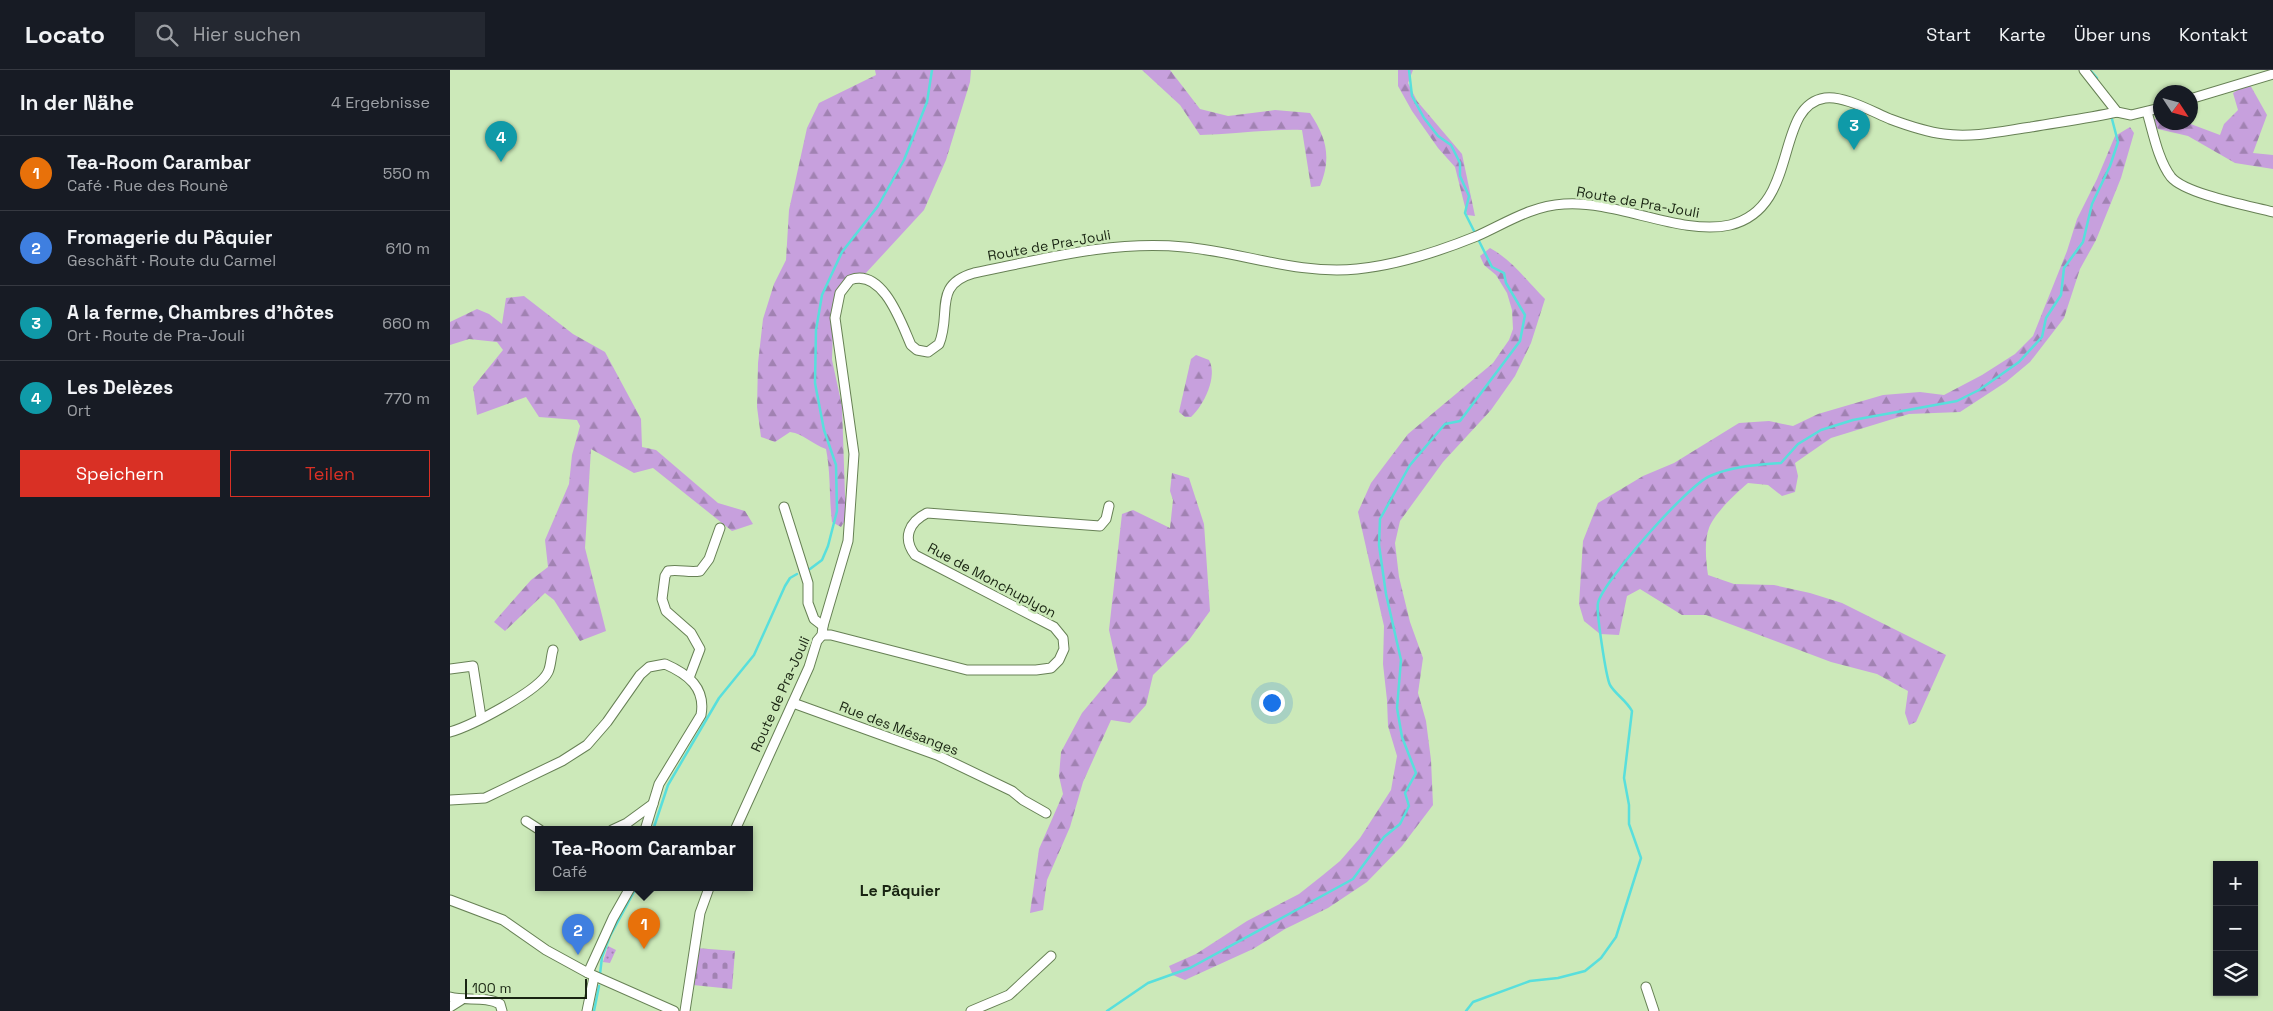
<!DOCTYPE html>
<html lang="de">
<head>
<meta charset="utf-8">
<style>
  body { margin:0; font-family:"Space Grotesk",sans-serif; background:#242831; color:#f1f3f6 }
  .controls { position:absolute; right:15px; bottom:15px; display:grid; overflow:hidden; border-radius:0px; box-shadow:0 1px 4px #0004 }
  .controls button { width:45px; height:45px; display:grid; place-items:center; padding:0; border:0; border-bottom:1px solid #363941; background:#171b24; color:#f1f3f6; font:25px sans-serif }
  .compass { position:absolute; left:1703px; top:15px; width:45px; height:45px; border-radius:50%; background:#171b24; box-shadow:0 1px 4px #0004; rotate:126deg }
  .scale { position:absolute; left:15px; bottom:12px; width:122px; box-sizing:border-box; padding-left:5px; border:2px solid #192412; border-top:0; font-size:14px; line-height:18px; white-space:nowrap; color:#192412; -webkit-text-stroke:4px #cce9b9; paint-order:stroke }
  .you { position:absolute; left:821px; top:632px; width:18px; height:18px; margin:-12px; border:4px solid #fff; border-radius:50%; background:#1a73e8; box-shadow:0 0 0 8px #1a73e833 }
  .badge { display:grid; place-items:center; width:32px; height:32px; border-radius:50%; background:#d93025; color:#fff; font-size:16px; font-weight:700 }
  .pin { position:absolute; translate:-50% -41px; filter:drop-shadow(0 1px 2px #0008) }
  .pin::after { content:''; position:absolute; top:26px; width:18px; height:15px; background:inherit; clip-path:polygon(0 0,100% 0,50% 100%) }
  .popup { position:absolute; left:85px; top:756px; width:218px; height:65px; box-sizing:border-box; display:grid; place-content:center; border-radius:0px; background:#171b24; filter:drop-shadow(0 1px 4px #0005); font-size:16px; white-space:nowrap; color:#9ea1a6 }
  .popup b { font-size:19px; color:#f1f3f6 }
  .popup::after { content:''; position:absolute; left:50%; top:100%; margin-left:-10px; border:10px solid transparent; border-top-color:#171b24 }
  .list { margin:0; padding:0; list-style:none }
  h2 { display:flex; justify-content:space-between; align-items:center; height:65px; margin:0; padding:0 20px; font-size:21px }
  h2 small { font-size:16px; font-weight:400; color:#9ea1a6 }
  .list li { display:grid; grid-template-columns:32px 1fr auto; gap:15px; align-items:center; box-sizing:border-box; height:75px; padding:0 20px; border-top:1px solid #363941 }
  .list b { display:block; font-size:19px; white-space:nowrap }
  .list p { margin:0; font-size:16px; white-space:nowrap; color:#9ea1a6 }
  .list em { font-size:16px; font-style:normal; color:#9ea1a6 }
  .actions { display:flex; gap:10px; padding:15px 20px }
  .actions a { flex:1; padding:11px 0; border:1px solid #d93025; border-radius:0px; text-align:center; font-size:18px; color:#d93025 }
  .actions .main { background:#d93025; color:#fff }
  .icon { flex:none; width:28px; height:28px; fill:none; stroke:currentColor; stroke-width:2; stroke-linecap:round; stroke-linejoin:round }
  .map { position:relative; flex:none; width:1823px; height:941px; overflow:hidden }
  header { display:flex; align-items:center; gap:30px; box-sizing:border-box; height:70px; padding:0 25px; background:#171b24; border-bottom:1px solid #363941 }
  header strong { font-size:24px }
  nav { display:flex; gap:28px; margin-inline-start:auto; font-size:18px }
  .search { width:350px; height:45px; background:#242831; display:flex; align-items:center; gap:12px; box-sizing:border-box; padding:0 18px; border-radius:0px; color:#9ea1a6; font-size:19px }
  main { display:flex }
  aside { flex:1; background:#171b24 }
  .map>svg:first-child { display:block }
  .forest { fill:url(#forest-firs) }
  .cemetery { fill:url(#cemetery-stones) }
  .garden { fill:url(#garden-dots) }
  .lines { fill:none; stroke-linecap:round; stroke-linejoin:round }
  .stream { stroke:#58dfdc; stroke-width:2.5 }
  .minor-casing { stroke:#678155; stroke-width:11 }
  .minor { stroke:#fff; stroke-width:9 }
  .labels { text-anchor:middle; stroke-width:5; stroke-linejoin:round; paint-order:stroke }
  .street-label { font-size:14px; fill:#192412; stroke:#cce9b9 }
  .quarter-label { font-size:16px; font-weight:bold; fill:#192412; stroke:#cce9b9 }
</style>
</head>
<body>
<header>
<strong>Locato</strong>
<div class="search"><svg class="icon" aria-label="search" viewBox="0 0 24 24"><circle cx="10" cy="10" r="6"/><path d="M15 15l6 6"/></svg>Hier suchen</div>
<nav><a>Start</a><a>Karte</a><a>Über uns</a><a>Kontakt</a></nav>
</header>
<main>
<aside>
<h2>In der Nähe<small>4 Ergebnisse</small></h2>
<ul class="list">
<li><span class="badge" style="background:#e8710a">1</span><div><b>Tea-Room Carambar</b><p>Café · Rue des Rounè</p></div><em>550 m</em></li>
<li><span class="badge" style="background:#3f7fe0">2</span><div><b>Fromagerie du Pâquier</b><p>Geschäft · Route du Carmel</p></div><em>610 m</em></li>
<li><span class="badge" style="background:#0f9aa8">3</span><div><b>A la ferme, Chambres d'hôtes</b><p>Ort · Route de Pra-Jouli</p></div><em>660 m</em></li>
<li><span class="badge" style="background:#0f9aa8">4</span><div><b>Les Delèzes</b><p>Ort</p></div><em>770 m</em></li>
</ul>
<div class="actions"><a class="main">Speichern</a><a>Teilen</a></div>
</aside>
<div class="map">
<svg width="1823" height="941" viewBox="0 0 1823 941">
  <defs>
    <pattern id="forest-firs" width="22" height="20" patternUnits="userSpaceOnUse" patternTransform="scale(1.25)"><rect width="22" height="20" fill="#c7a0dd"/><path d="M5 1l3.5 6h-7zM16 11l3.5 6h-7z" fill="#a182b2"/></pattern>
    <pattern id="cemetery-stones" width="16" height="16" patternUnits="userSpaceOnUse" patternTransform="scale(1.25)"><rect width="16" height="16" fill="#c7a0dd"/><path d="M2 7V4a2 2 0 0 1 4 0v3zM10 15v-3a2 2 0 0 1 4 0v3z" fill="#a182b2"/></pattern>
    <pattern id="garden-dots" width="8" height="8" patternUnits="userSpaceOnUse" patternTransform="scale(1.25)"><rect width="8" height="8" fill="#c7a0dd"/><path d="M2 2h.1M6 6h.1" fill="none" stroke="#a182b2" stroke-width="1.8" stroke-linecap="round"/></pattern>
  </defs>
  <rect width="100%" height="100%" fill="#cce9b9"/>
  <!-- forest -->
  <g class="forest">
    <path d="M 425,0 L 521,0 L 520,12 L 496,90 L 474,140 L 415,204 L 397,206 L 384,229 L 382,290 L 392,336 L 395,426 L 400,442 L 391,457 L 382,452 C 379,426 381,405 376,379 C 362,374 354,364 340,362 L 325,372 L 311,367 L 307,337 L 308,293 L 313,249 L 324,214 L 336,190 L 339,140 L 357,58 L 369,33 L 426,5 Z"/>
    <path d="M 692,0 L 720,0 L 750,39 L 778,46 L 825,40 L 860,43 C 876,67 882,87 870,116 L 861,117 L 852,60 C 818,59 784,64 750,65 L 730,35 Z"/>
    <path d="M 948,0 L 963,0 L 958,13 L 967,31 L 1012,84 L 1025,146 L 1017,145 L 1005,97 L 988,78 L 962,41 L 948,16 Z"/>
    <path d="M 1799,13 L 1817,45 L 1803,83 L 1823,85 L 1823,99 L 1785,93 L 1738,66 L 1708,59 L 1701,49 L 1710,49 L 1710,52 L 1738,53 L 1770,65 L 1774,54 L 1788,40 L 1783,23 Z"/>
    <path d="M 1680,57 L 1684,63 L 1671,108 L 1646,170 L 1630,199 L 1614,248 L 1580,292 L 1556,312 L 1510,342 L 1459,344 L 1381,368 L 1345,393 L 1348,406 L 1345,422 L 1332,426 L 1318,415 L 1298,413 C 1286,423 1264,444 1259,458 C 1254,471 1256,491 1258,505 L 1284,514 L 1324,515 L 1360,523 L 1392,533 L 1496,585 L 1466,652 L 1459,655 L 1455,643 L 1458,621 L 1427,604 L 1381,592 L 1256,545 L 1232,545 L 1190,519 L 1177,526 L 1169,565 L 1150,564 L 1134,551 L 1129,534 L 1133,471 L 1148,433 L 1193,406 L 1224,393 L 1289,353 L 1319,351 L 1343,356 L 1368,344 L 1433,325 L 1470,322 L 1494,325 L 1532,305 L 1565,284 L 1583,266 L 1617,181 L 1627,149 L 1647,109 L 1665,66 Z"/>
    <path d="M 1040,178 C 1062,190 1077,211 1095,229 L 1081,273 L 1065,306 L 1041,340 L 993,392 L 950,451 L 945,473 L 949,507 L 960,552 L 973,588 L 968,623 L 976,651 L 981,690 L 983,735 L 952,776 L 917,812 L 878,838 L 835,859 L 803,879 L 735,910 L 723,905 L 719,896 L 746,884 L 797,851 L 849,824 L 873,805 L 890,791 L 910,768 L 941,720 L 947,686 L 938,656 L 937,630 L 933,594 L 934,556 L 908,442 L 921,413 L 958,364 L 1043,293 L 1059,270 L 1063,259 L 1062,240 L 1057,223 L 1046,205 L 1034,195 L 1030,186 Z"/>
    <path d="M 74,226 L 123,264 L 155,282 L 191,349 L 192,377 L 206,380 L 268,433 L 295,441 L 303,454 L 282,461 L 203,398 L 184,403 L 141,379 L 135,478 L 156,561 L 130,571 L 104,530 L 95,523 L 55,561 L 44,552 L 81,510 L 98,497 L 95,470 L 119,414 L 122,385 L 130,356 L 127,350 L 89,347 L 76,327 L 27,345 L 23,317 L 53,280 L 47,272 L 19,269 L 0,275 L 0,252 L 27,239 L 39,244 L 52,254 L 56,228 Z"/>
    <path d="M 746,285 L 759,290 C 768,306 754,335 741,347 L 735,347 L 729,342 L 741,289 Z"/>
    <path d="M 722,403 L 739,408 L 754,454 L 760,541 L 739,570 L 703,605 L 696,635 L 680,653 L 661,650 L 633,712 L 620,757 L 597,810 L 593,840 L 580,843 L 589,779 L 613,724 L 609,706 L 611,682 L 632,643 L 668,600 L 659,560 L 672,444 L 683,440 L 720,458 L 723,430 L 720,421 Z"/>
  </g>
  <!-- cemetery -->
  <path class="cemetery" d="M 246,878 L 285,881 L 282,919 L 243,915 Z"/>
  <!-- garden -->
  <path class="garden" d="M 158,876 L 166,880 L 160,893 L 153,892 Z"/>
  <g class="lines">
    <!-- stream -->
    <g class="stream">
      <path d="M 959,0 L 962,26 L 974,48 L 988,66 L 1001,75 L 1010,93 L 1010,106 L 1019,126 L 1015,143 L 1025,163"/>
      <path d="M 1640,0 L 1647,8"/>
      <path d="M 360,499 L 372,490 L 378,476 L 387,441 L 386,395 L 374,360 L 365,313 L 366,260 L 372,225 L 392,182 L 428,136 L 454,90 L 477,32 L 482,0"/>
      <path d="M 203,760 L 218,715 L 269,628 L 304,585 L 335,516 L 340,508 L 347,504"/>
      <path d="M 150,904 L 152,887 L 160,866 L 186,818"/>
      <path d="M 144,941 L 149,916"/>
      <path d="M 657,941 L 698,913 L 740,898 L 903,809 L 934,767 L 950,754 L 959,736 L 955,723 L 966,703 L 952,667 L 947,638 L 951,590 L 936,524 L 929,475 L 930,449 L 960,395 L 995,354 L 1010,351 L 1070,271 L 1075,245 L 1056,213 L 1054,203 L 1042,197 L 1029,171"/>
      <path d="M 1016,941 L 1023,932 L 1080,911 L 1108,908 L 1135,901 L 1151,888 L 1166,867 L 1191,788 L 1179,754 L 1179,735 L 1174,708 L 1182,641 C 1176,630 1166,625 1160,615 C 1156,607 1146,541 1148,533 C 1153,511 1239,414 1260,406 C 1283,396 1307,395 1331,393 L 1348,374 L 1371,360 L 1403,350 L 1507,331 L 1529,320 L 1569,292 L 1592,267 L 1596,248 L 1611,225 L 1614,198 L 1633,172 L 1642,134 L 1660,96 L 1668,72 L 1662,49"/>
    </g>
    <!-- minor casing -->
    <g class="minor-casing">
      <g id="minor">
        <path d="M 1634,0 L 1667,42 L 1681,45 L 1710,38"/>
        <path d="M 1740,29 L 1823,4"/>
        <path d="M 1697,42 C 1703,62 1708,90 1721,107 C 1735,124 1800,136 1823,142"/>
        <path d="M 334,437 L 358,513 L 358,533 L 364,549 L 373,556"/>
        <path d="M 372,565 L 381,565 L 517,600 L 586,600 L 601,598 L 609,590 L 614,579 L 613,568 L 604,557 L 465,485 C 452,468 459,452 477,443 L 650,456 L 656,449 L 659,436"/>
        <path d="M 0,599 L 23,596 L 31,647"/>
        <path d="M 239,608 L 250,579 L 241,563 L 216,541 L 212,529 L 215,506 L 218,501 C 229,499 239,503 250,501 L 259,489 L 270,458"/>
        <path d="M 343,633 L 487,685 L 562,721 L 573,730 L 596,743"/>
        <path d="M 0,662 C 21,656 89,621 98,602 C 101,596 101,586 103,580"/>
        <path d="M 0,730 L 35,728 L 112,691 L 137,675 L 157,652 L 190,605 L 199,597 L 215,594 C 238,604 256,618 251,645 L 209,714 L 195,760"/>
        <path d="M 76,751 L 90,760"/>
        <path d="M 162,760 L 177,753 L 203,734"/>
        <path d="M 285,760 L 359,597 L 367,571 L 372,565 L 373,556 L 398,471 L 404,384 L 385,248 L 390,223 L 400,210 C 433,197 452,255 461,275 L 467,280 L 478,282 L 489,274 C 502,243 482,215 524,203 C 594,189 662,170 734,177 C 792,182 847,205 907,199 C 947,195 990,181 1027,166 C 1056,153 1081,136 1114,134 C 1167,130 1231,166 1280,155 C 1351,138 1323,36 1375,28 C 1393,25 1423,42 1440,49 C 1456,55 1477,62 1494,64 C 1523,68 1553,61 1581,57 C 1610,52 1639,48 1667,42"/>
        <path d="M 0,830 L 53,850 L 96,880 L 138,903 L 224,941"/>
        <path d="M 138,903 L 163,848 L 180,818"/>
        <path d="M 1196,917 L 1204,941"/>
        <path d="M 0,927 C 16,931 36,926 50,934 L 52,941"/>
        <path d="M 0,937 L 11,930"/>
        <path d="M 137,941 L 144,907"/>
        <path d="M 235,941 L 250,843 L 259,818"/>
        <path d="M 521,941 L 559,925 L 601,886"/>
      </g>
    </g>
    <!-- minor -->
    <use href="#minor" class="minor"/>
  </g>
  <g class="labels">
    <!-- street labels -->
    <g class="street-label">
      <text transform="translate(1188 132) rotate(10)" y="5">Route de Pra-Jouli</text>
      <text transform="translate(599 175) rotate(-10)" y="5">Route de Pra-Jouli</text>
      <text transform="translate(542 510) rotate(28)" y="5">Rue de Monchuplyon</text>
      <text transform="translate(330 624) rotate(-66)" y="5">Route de Pra-Jouli</text>
      <text transform="translate(449 658) rotate(21)" y="5">Rue des Mésanges</text>
    </g>
    <!-- quarter labels -->
    <g class="quarter-label">
      <text x="450" y="826">Le Pâquier</text>
    </g>
  </g>
</svg>
<div class="controls">
<button>+</button>
<button>−</button>
<button><svg class="icon" aria-label="layers" viewBox="0 0 24 24"><path d="M12 4l9 5-9 5-9-5zM3 14l9 5 9-5"/></svg></button>
</div>
<svg class="compass" viewBox="-18 -18 36 36"><path d="M0-13l5 13h-10z" fill="#e53935"/><path d="M0 13l5-13h-10z" fill="#9ea1a6"/></svg>
<div class="scale">100 m</div>
<div class="you"></div>
<div class="pin badge" style="left:194px;top:879px;background:#e8710a">1</div>
<div class="popup"><b>Tea-Room Carambar</b>Café</div>
<div class="pin badge" style="left:128px;top:885px;background:#3f7fe0">2</div>
<div class="pin badge" style="left:1404px;top:80px;background:#0f9aa8">3</div>
<div class="pin badge" style="left:51px;top:92px;background:#0f9aa8">4</div>
</div>
</main>
</body>
</html>
